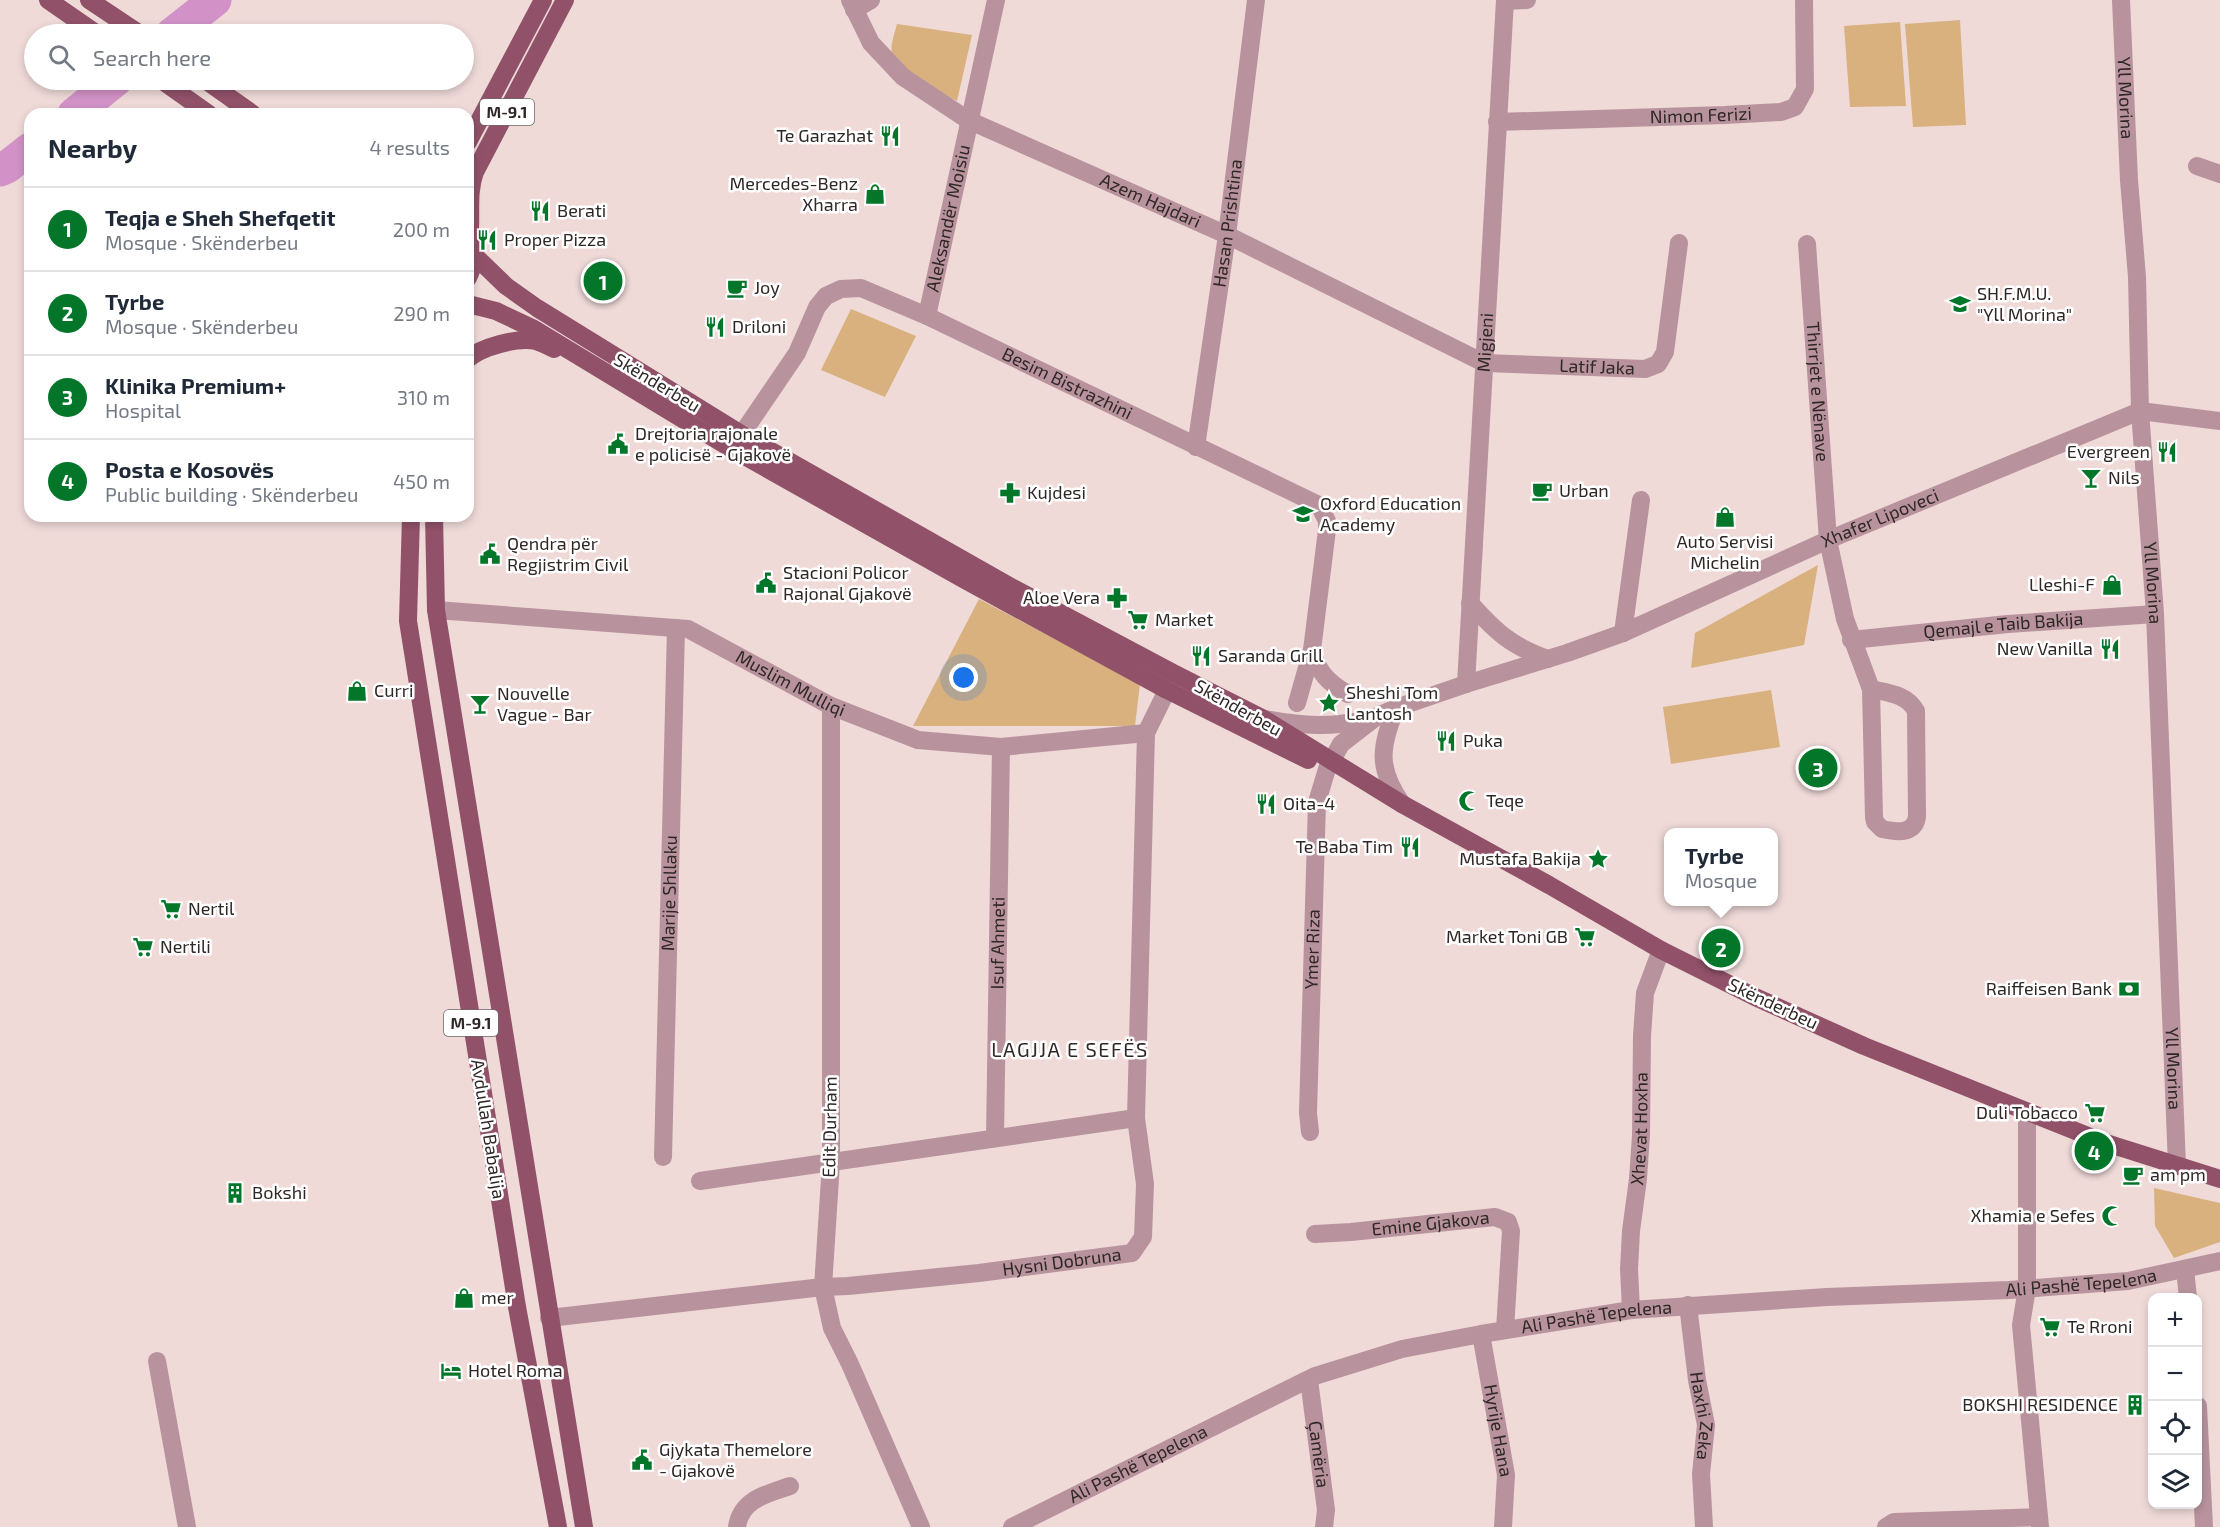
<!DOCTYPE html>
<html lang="en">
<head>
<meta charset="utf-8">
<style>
  body { margin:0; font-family:"Exo 2",sans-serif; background:#f6f6f7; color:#1f2937 }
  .controls { position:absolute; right:18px; bottom:18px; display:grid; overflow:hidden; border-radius:12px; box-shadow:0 3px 9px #0003 }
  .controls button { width:54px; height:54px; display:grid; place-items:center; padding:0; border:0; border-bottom:2px solid #e0e1e3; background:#fff; color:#1f2937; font:30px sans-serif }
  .you { position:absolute; left:964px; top:678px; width:21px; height:21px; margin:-15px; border:4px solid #fff; border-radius:50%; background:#1a73e8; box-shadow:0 0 0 9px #1a73e833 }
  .badge { display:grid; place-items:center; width:39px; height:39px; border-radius:50%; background:#04762a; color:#fff; font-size:20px; font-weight:700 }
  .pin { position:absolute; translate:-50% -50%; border:3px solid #fff; box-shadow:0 2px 6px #0006 }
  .popup { position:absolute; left:1664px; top:828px; width:114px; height:78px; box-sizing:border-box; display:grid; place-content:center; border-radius:12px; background:#fff; filter:drop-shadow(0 2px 4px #0005); font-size:20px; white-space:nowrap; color:#747a83 }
  .popup b { font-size:22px; color:#1f2937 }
  .popup::after { content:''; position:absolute; left:50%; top:100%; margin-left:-12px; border:12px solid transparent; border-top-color:#fff }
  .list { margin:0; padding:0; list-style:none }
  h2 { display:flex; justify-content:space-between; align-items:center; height:78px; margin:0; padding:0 24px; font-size:26px }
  h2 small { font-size:20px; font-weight:400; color:#747a83 }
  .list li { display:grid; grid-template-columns:39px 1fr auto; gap:18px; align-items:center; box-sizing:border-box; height:84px; padding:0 24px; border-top:2px solid #e0e1e3 }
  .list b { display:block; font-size:22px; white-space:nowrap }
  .list p { margin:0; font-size:20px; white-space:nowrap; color:#747a83 }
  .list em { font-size:20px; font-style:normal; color:#747a83 }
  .icon { flex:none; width:33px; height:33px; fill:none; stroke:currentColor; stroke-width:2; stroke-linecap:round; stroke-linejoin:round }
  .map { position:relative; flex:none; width:2220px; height:1527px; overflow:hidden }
  .search { position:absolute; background:#fff; box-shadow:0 3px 9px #0003; left:24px; top:24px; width:450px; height:66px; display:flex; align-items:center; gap:15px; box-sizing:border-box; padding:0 21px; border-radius:33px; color:#747a83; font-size:22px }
  .panel { position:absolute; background:#fff; box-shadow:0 3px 9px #0003; left:24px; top:108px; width:450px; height:414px; border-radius:18px }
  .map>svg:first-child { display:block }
  .green { fill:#d9b17f }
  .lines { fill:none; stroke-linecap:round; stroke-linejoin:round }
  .river { stroke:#d292c7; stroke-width:33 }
  .minor { stroke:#b8939e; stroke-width:18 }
  .major { stroke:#915269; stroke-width:18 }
  .labels { text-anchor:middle; stroke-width:5; stroke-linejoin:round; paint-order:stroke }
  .shield { fill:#fff; stroke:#6d6867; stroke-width:1.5 }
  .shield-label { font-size:16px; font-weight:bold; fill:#2f2726 }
  .street-label { font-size:18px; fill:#2f2726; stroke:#fff }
  .poi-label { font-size:18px; fill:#2f2726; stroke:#fff; text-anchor:start }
  .neighbourhood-label { font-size:20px; letter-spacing:1.5px; fill:#2f2726; stroke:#fff }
</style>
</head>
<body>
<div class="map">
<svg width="2220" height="1527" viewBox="0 0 2220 1527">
  <rect width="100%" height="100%" fill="#efdad8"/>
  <!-- green -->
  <g class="green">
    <path d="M 1960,20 L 1966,125 L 1913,127 L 1905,24 Z"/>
    <path d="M 1900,22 L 1906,106 L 1850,107 L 1844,26 Z"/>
    <path d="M 897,24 L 972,35 L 957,101 C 940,92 897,71 892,52 C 890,45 895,32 897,24 Z"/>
    <path d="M 851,309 L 916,336 L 885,397 L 821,370 Z"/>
    <path d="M 1818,565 L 1804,645 L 1691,668 L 1695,633 Z"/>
    <path d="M 979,599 L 1140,684 L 1135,726 L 913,726 Z"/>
    <path d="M 1771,690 L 1780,747 L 1671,764 L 1663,707 Z"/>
    <path d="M 2154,1188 L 2220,1203 L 2220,1242 L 2174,1258 L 2155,1226 Z"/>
  </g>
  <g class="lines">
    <!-- river -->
    <g class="river">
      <path d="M 172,34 L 215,0"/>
      <path d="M 74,114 L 116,80"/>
      <path d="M 0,170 L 7,167 L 30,149"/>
    </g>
    <!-- minor -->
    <g class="minor">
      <path id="s1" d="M 850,0 L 871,43 L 903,77 L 968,120 L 1227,235 L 1484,363 L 1645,369 L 1658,364 L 1665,352 L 1679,243"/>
      <path id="s2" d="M 2121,0 L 2129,180 L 2137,277 L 2140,411 L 2155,614 L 2177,1166"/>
      <path d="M 1505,1 L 1527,0"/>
      <path d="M 854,10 L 871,0"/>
      <path id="s3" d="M 1497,122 L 1725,115 L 1781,112 L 1795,107 L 1805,89 L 1804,0"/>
      <path d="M 2197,166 L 2220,174"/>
      <path id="s4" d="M 1807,244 L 1828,540 L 1845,619 L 1871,689 L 1874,817 L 1875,822 L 1882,829 C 1896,832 1914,835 1917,817 L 1916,711 C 1907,694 1888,693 1871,689"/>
      <path id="s5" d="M 927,316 L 996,0"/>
      <path id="s6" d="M 733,447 L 797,353 L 817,307 L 826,296 L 841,289 L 861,288 L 927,316 L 1319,505 L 1327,521 L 1327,530 L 1312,650 L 1297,703"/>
      <path id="s7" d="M 1196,447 L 1227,235 L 1256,0"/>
      <path d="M 1470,603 C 1496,632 1511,646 1548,659"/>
      <path id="s8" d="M 436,610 L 688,629 L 831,706 L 918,740 L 1001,747 L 1146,733"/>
      <path d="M 1623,633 L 1641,500"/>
      <path id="s9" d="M 1851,640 L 2008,624 L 2155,614"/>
      <path d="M 1312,650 C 1318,672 1328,683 1348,694"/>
      <path id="s10" d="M 1466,684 L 1505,0"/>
      <path d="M 831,706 L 831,1163 L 823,1287 L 832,1328 L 850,1364 L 921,1527"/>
      <path d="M 1396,708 C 1380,747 1377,768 1402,804"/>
      <path d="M 1265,719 C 1303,726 1331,728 1368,719"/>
      <path d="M 2027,1112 L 2027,1288 L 2021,1325 L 2040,1527"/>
      <path id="s11" d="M 1310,1132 L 1308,1113 L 1317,802 L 1327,769 L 1341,744 L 1376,717 L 1396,708 L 1466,684 L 1567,653 L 1623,633 L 1828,540 L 2140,411 L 2220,421"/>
      <path id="s12" d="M 995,1138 L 1001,747"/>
      <path id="s13" d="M 663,1157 L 676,628"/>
      <path d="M 700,1181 L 1136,1118"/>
      <path id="s14" d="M 1315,1234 L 1351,1232 L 1495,1217 L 1508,1222 L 1511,1231 L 1505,1330"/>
      <path d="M 2185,1269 L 2188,1298"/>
      <path id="s15" d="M 1688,1305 L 1697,1380 L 1706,1425 L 1701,1474 L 1704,1527"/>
      <path id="s16" d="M 1631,1310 L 1629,1269 L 1631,1231 L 1638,1179 L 1641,1135 L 1642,1036 L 1645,993 L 1661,950"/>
      <path id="s17" d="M 549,1318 L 823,1287 L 848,1286 L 979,1273 L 1132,1253 L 1143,1237 L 1145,1184 L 1136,1118 L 1146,733 L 1174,676"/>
      <path id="s18" d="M 1481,1334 L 1506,1475 L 1503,1527"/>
      <path d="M 157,1361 L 187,1527"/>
      <path id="s19" d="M 1309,1380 L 1326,1510 L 1324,1527"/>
      <path d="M 2198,1406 L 2204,1527"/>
      <path d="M 737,1527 C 741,1499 767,1494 790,1486"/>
      <path id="s20" d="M 1012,1527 L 1315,1376 L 1402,1349 L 1481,1334 L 1631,1310 L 1827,1297 L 2009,1290 L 2128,1281 L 2220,1261"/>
      <path d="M 1886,1527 L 1894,1522 L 2039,1517"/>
    </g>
    <!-- major -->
    <g class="major">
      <path d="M 48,0 L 97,34"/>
      <path d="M 89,0 L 140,34"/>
      <path d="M 161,80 L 209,114"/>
      <path d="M 205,80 L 253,114"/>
      <path d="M 468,142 L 543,0"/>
      <path d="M 468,226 C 477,243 476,261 468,278"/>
      <path d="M 470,229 C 471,210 468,191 475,172 L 565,0"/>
      <path d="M 475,256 L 506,286 L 537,308 L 741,434 L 1013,588 L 1175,674 L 1262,718 L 1402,804 L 1549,885 L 1661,950 L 1755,997 L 1864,1046 L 2103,1142 L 2220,1179"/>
      <path d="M 468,304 L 496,311 L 534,329 L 732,449 L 963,579 L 1167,690 L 1308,760"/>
      <path d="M 468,359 C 481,347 518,337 536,341 C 542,343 548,346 554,349"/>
      <path d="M 411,516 L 408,621 L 517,1307 L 558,1527"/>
      <path d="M 434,516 L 436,610 L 584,1527"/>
    </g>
  </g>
  <!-- icons -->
  <defs>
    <g id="restaurant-bare" transform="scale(1.62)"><path d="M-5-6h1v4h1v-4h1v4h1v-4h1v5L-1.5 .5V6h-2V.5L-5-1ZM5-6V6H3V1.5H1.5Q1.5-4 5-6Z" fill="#04762a" stroke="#fff" stroke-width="2.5" paint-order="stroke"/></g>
    <g id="shop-bare" transform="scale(1.62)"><path d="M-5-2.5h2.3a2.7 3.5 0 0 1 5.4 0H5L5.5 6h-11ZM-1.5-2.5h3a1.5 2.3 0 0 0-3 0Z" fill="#04762a" stroke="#fff" stroke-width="2.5" paint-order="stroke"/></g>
    <g id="cafe-bare" transform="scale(1.62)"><path d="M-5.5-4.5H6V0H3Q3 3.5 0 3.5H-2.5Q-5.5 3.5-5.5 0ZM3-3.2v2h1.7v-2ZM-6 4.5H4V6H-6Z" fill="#04762a" stroke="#fff" stroke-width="2.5" paint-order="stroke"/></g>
    <g id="school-bare" transform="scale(1.62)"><path d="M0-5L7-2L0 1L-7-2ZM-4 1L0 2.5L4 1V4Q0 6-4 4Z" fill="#04762a" stroke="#fff" stroke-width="2.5" paint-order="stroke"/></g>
    <g id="civic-bare" transform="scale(1.62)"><path d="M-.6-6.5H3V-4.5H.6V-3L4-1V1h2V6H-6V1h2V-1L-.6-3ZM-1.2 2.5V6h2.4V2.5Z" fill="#04762a" stroke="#fff" stroke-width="2.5" paint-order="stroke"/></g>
    <g id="bar-bare" transform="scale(1.62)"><path d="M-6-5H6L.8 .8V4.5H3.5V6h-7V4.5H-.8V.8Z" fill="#04762a" stroke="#fff" stroke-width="2.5" paint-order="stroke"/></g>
    <g id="pharmacy-bare" transform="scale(1.62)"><path d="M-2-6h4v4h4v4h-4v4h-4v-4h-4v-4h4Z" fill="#04762a" stroke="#fff" stroke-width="2.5" paint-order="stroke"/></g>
    <g id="supermarket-bare" transform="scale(1.62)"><path d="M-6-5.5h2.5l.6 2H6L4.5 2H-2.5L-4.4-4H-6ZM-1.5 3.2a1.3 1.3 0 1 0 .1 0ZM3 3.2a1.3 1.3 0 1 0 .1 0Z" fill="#04762a" stroke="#fff" stroke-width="2.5" paint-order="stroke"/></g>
    <g id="sight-bare" transform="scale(1.62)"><path d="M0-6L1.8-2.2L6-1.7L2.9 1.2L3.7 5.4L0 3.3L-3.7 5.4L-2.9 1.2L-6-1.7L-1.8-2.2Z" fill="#04762a" stroke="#fff" stroke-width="2.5" paint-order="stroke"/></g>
    <g id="mosque-bare" transform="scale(1.62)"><path d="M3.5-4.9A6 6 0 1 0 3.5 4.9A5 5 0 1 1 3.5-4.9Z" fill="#04762a" stroke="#fff" stroke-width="2.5" paint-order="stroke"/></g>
    <g id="bank-bare" transform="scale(1.62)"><path d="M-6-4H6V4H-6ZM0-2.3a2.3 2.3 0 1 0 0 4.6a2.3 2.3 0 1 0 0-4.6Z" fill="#04762a" stroke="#fff" stroke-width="2.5" paint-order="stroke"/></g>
    <g id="building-bare" transform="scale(1.62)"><path d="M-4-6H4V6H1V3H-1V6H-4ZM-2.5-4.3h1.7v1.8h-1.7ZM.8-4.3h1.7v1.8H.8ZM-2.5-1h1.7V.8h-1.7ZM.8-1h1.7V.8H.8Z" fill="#04762a" stroke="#fff" stroke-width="2.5" paint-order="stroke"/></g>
    <g id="hotel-bare" transform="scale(1.62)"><path d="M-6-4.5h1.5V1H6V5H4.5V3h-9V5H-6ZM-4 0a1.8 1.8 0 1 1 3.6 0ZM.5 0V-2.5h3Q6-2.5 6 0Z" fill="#04762a" stroke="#fff" stroke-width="2.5" paint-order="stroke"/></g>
  </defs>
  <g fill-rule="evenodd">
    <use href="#restaurant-bare" x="890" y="136"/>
    <use href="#shop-bare" x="875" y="194"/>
    <use href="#restaurant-bare" x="540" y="211"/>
    <use href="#restaurant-bare" x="487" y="240"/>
    <use href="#cafe-bare" x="737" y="288"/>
    <use href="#school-bare" x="1960" y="304"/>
    <use href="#restaurant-bare" x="715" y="327"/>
    <use href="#civic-bare" x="618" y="444"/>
    <use href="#restaurant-bare" x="2167" y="452"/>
    <use href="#bar-bare" x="2091" y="478"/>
    <use href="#cafe-bare" x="1542" y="491"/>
    <use href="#pharmacy-bare" x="1010" y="493"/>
    <use href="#school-bare" x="1303" y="514"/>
    <use href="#shop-bare" x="1725" y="517"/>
    <use href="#civic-bare" x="490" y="554"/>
    <use href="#civic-bare" x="766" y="583"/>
    <use href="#shop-bare" x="2112" y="585"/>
    <use href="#pharmacy-bare" x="1117" y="598"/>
    <use href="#supermarket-bare" x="1138" y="620"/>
    <use href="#restaurant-bare" x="2110" y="649"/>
    <use href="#restaurant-bare" x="1201" y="656"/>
    <use href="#shop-bare" x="357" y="691"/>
    <use href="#sight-bare" x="1329" y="703"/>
    <use href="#bar-bare" x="480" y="704"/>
    <use href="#restaurant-bare" x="1446" y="741"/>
    <use href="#mosque-bare" x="1469" y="801"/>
    <use href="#restaurant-bare" x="1266" y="804"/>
    <use href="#restaurant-bare" x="1410" y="847"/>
    <use href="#sight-bare" x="1598" y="859"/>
    <use href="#supermarket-bare" x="171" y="909"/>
    <use href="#supermarket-bare" x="1585" y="937"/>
    <use href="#supermarket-bare" x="143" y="947"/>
    <use href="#bank-bare" x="2129" y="989"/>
    <use href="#supermarket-bare" x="2095" y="1113"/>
    <use href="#cafe-bare" x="2133" y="1175"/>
    <use href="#building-bare" x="235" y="1193"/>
    <use href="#mosque-bare" x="2112" y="1216"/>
    <use href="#shop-bare" x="464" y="1298"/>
    <use href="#supermarket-bare" x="2050" y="1327"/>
    <use href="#hotel-bare" x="451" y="1371"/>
    <use href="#building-bare" x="2135" y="1405"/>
    <use href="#civic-bare" x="642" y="1460"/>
  </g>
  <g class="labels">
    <!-- shield labels -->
    <g class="shield">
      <rect x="480" y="99" width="54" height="26" rx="4.5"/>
      <rect x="444" y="1010" width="54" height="26" rx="4.5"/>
    </g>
    <g class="shield-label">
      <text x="507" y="118">M-9.1</text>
      <text x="471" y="1029">M-9.1</text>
    </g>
    <!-- street labels -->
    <g class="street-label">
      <text dy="6" stroke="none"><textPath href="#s2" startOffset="98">Yll Morina</textPath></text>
      <text dy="6" stroke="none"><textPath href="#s3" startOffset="204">Nimon Ferizi</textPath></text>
      <text dy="6" stroke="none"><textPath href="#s1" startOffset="372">Azem Hajdari</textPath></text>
      <text dy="6" stroke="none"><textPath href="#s5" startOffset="100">Aleksandër Moisiu</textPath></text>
      <text dy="6" stroke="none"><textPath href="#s7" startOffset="226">Hasan Prishtina</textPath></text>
      <text dy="6" stroke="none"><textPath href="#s10" startOffset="342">Migjeni</textPath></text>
      <text dy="6" stroke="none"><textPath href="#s1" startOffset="856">Latif Jaka</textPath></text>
      <text transform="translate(657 383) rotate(31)" y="6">Skënderbeu</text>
      <text dy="6" stroke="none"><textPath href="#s6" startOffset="442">Besim Bistrazhini</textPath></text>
      <text dy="6" stroke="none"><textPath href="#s4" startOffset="148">Thirrjet e Nënave</textPath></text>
      <text dy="6" stroke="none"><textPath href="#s11" startOffset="980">Xhafer Lipoveci</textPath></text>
      <text dy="6" stroke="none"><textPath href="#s2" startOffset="584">Yll Morina</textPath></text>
      <text dy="6" stroke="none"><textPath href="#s9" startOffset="153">Qemajl e Taib Bakija</textPath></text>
      <text dy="6" stroke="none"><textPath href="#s8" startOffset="369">Muslim Mulliqi</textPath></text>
      <text transform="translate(1238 708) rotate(29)" y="6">Skënderbeu</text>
      <text dy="6" stroke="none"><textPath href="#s13" startOffset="264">Marije Shllaku</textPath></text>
      <text dy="6" stroke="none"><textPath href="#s12" startOffset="195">Isuf Ahmeti</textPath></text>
      <text dy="6" stroke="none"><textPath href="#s11" startOffset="183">Ymer Riza</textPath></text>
      <text transform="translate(1773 1004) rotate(25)" y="6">Skënderbeu</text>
      <text dy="6" stroke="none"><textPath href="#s2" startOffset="1070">Yll Morina</textPath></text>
      <text transform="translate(830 1127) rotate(-89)" y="6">Edit Durham</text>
      <text transform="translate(488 1129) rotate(81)" y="6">Avdullah Babalija</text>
      <text dy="6" stroke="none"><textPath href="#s16" startOffset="182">Xhevat Hoxha</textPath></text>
      <text dy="6" stroke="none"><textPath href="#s14" startOffset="116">Emine Gjakova</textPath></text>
      <text dy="6" stroke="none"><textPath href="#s17" startOffset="516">Hysni Dobruna</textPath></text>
      <text dy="6" stroke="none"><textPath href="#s20" startOffset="1113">Ali Pashë Tepelena</textPath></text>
      <text dy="6" stroke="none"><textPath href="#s20" startOffset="627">Ali Pashë Tepelena</textPath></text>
      <text dy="6" stroke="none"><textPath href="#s15" startOffset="112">Haxhi Zeka</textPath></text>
      <text dy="6" stroke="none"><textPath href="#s18" startOffset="98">Hyrije Hana</textPath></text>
      <text dy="6" stroke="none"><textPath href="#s19" startOffset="75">Çamëria</textPath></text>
      <text dy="6" stroke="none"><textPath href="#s20" startOffset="141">Ali Pashë Tepelena</textPath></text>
    </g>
    <!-- poi labels -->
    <g class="poi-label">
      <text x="873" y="142" text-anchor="end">Te Garazhat</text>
      <text x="858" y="190" text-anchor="end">Mercedes-Benz<tspan x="858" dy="21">Xharra</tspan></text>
      <text x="557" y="217">Berati</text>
      <text x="504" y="246">Proper Pizza</text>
      <text x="754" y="294">Joy</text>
      <text x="1977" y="300">SH.F.M.U.<tspan x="1977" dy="21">"Yll Morina"</tspan></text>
      <text x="732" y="333">Driloni</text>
      <text x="635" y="440">Drejtoria rajonale<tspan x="635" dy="21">e policisë - Gjakovë</tspan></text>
      <text x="2150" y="458" text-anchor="end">Evergreen</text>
      <text x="2108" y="484">Nils</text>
      <text x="1559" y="497">Urban</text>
      <text x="1027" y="499">Kujdesi</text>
      <text x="1320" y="510">Oxford Education<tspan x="1320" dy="21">Academy</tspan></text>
      <text x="1725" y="548" text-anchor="middle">Auto Servisi<tspan x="1725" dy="21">Michelin</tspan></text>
      <text x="507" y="550">Qendra për<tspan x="507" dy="21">Regjistrim Civil</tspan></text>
      <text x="783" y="579">Stacioni Policor<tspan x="783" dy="21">Rajonal Gjakovë</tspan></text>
      <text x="2095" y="591" text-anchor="end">Lleshi-F</text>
      <text x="1100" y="604" text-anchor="end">Aloe Vera</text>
      <text x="1155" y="626">Market</text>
      <text x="2093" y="655" text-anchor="end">New Vanilla</text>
      <text x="1218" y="662">Saranda Grill</text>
      <text x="374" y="697">Curri</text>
      <text x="1346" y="699">Sheshi Tom<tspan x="1346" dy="21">Lantosh</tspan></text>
      <text x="497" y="700">Nouvelle<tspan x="497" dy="21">Vague - Bar</tspan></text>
      <text x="1463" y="747">Puka</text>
      <text x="1486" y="807">Teqe</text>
      <text x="1283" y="810">Oita-4</text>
      <text x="1393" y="853" text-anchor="end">Te Baba Tim</text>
      <text x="1581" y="865" text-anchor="end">Mustafa Bakija</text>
      <text x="188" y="915">Nertil</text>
      <text x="1568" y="943" text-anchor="end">Market Toni GB</text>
      <text x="160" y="953">Nertili</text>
      <text x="2112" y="995" text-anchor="end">Raiffeisen Bank</text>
      <text x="2078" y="1119" text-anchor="end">Duli Tobacco</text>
      <text x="2150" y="1181">am pm</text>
      <text x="252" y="1199">Bokshi</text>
      <text x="2095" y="1222" text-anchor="end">Xhamia e Sefes</text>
      <text x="481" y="1304">mer</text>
      <text x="2067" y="1333">Te Rroni</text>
      <text x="468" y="1377">Hotel Roma</text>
      <text x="2118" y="1411" text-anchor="end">BOKSHI RESIDENCE</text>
      <text x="659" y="1456">Gjykata Themelore<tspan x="659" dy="21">- Gjakovë</tspan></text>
    </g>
    <!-- neighbourhood labels -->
    <g class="neighbourhood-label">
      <text x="1070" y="1057">LAGJJA E SEFËS</text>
    </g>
  </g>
</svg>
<div class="controls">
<button>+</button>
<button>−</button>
<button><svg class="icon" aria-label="locate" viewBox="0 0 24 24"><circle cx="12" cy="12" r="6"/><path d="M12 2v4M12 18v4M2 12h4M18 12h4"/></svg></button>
<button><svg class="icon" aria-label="layers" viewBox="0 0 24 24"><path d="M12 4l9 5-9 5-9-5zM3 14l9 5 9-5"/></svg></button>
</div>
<div class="you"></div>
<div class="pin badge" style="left:603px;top:281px">1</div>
<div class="pin badge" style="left:1721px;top:948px">2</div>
<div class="popup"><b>Tyrbe</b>Mosque</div>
<div class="pin badge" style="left:1818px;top:768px">3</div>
<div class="pin badge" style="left:2094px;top:1151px">4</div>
<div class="search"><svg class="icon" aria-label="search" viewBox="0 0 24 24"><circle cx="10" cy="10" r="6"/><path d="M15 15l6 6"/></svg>Search here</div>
<section class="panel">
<h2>Nearby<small>4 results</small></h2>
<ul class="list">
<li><span class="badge">1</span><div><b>Teqja e Sheh Shefqetit</b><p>Mosque · Skënderbeu</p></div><em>200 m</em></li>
<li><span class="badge">2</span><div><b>Tyrbe</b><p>Mosque · Skënderbeu</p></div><em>290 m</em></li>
<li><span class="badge">3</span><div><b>Klinika Premium+</b><p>Hospital</p></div><em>310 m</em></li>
<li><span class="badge">4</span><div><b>Posta e Kosovës</b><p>Public building · Skënderbeu</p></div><em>450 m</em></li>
</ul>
</section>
</div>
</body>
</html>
